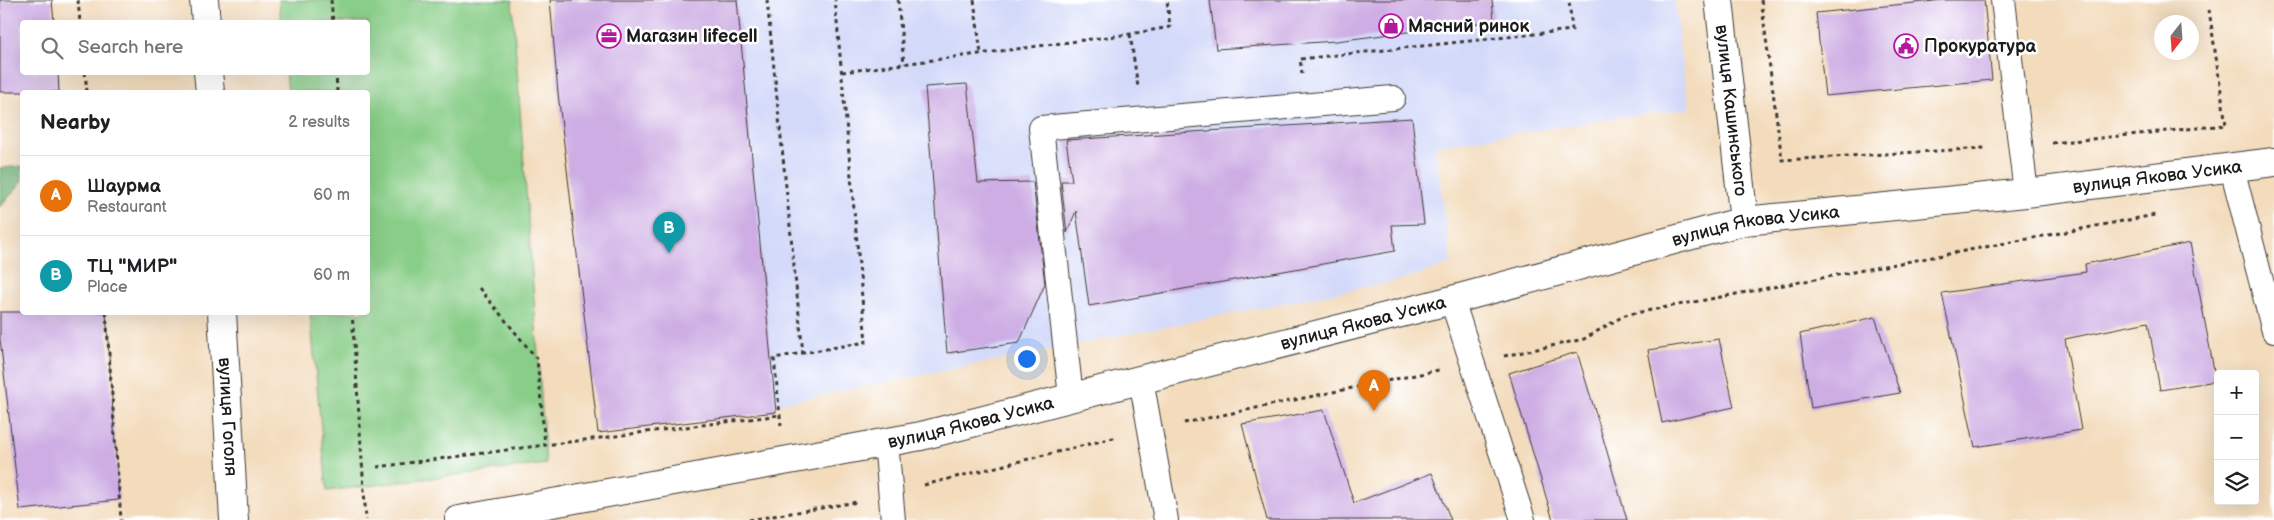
<!DOCTYPE html>
<html lang="en">
<head>
<meta charset="utf-8">
<style>
  body { margin:0; font-family:"Balsamiq Sans",sans-serif; background:#f2f2f2; color:#202124 }
  .controls { position:absolute; right:15px; bottom:15px; display:grid; overflow:hidden; border-radius:5px; box-shadow:0 5px 20px #0002 }
  .controls button { width:45px; height:45px; display:grid; place-items:center; padding:0; border:0; border-bottom:1px solid #e0e0e0; background:#fff; color:#202124; font:25px sans-serif }
  .compass { position:absolute; left:2154px; top:15px; width:45px; height:45px; border-radius:50%; background:#fff; box-shadow:0 5px 20px #0002; rotate:197deg }
  .you { position:absolute; left:1026px; top:358px; width:18px; height:18px; margin:-12px; border:4px solid #fff; border-radius:50%; background:#1a73e8; box-shadow:0 0 0 8px #1a73e833 }
  .badge { display:grid; place-items:center; width:32px; height:32px; border-radius:50%; background:#b45309; color:#fff; font-size:16px; font-weight:700 }
  .pin { position:absolute; translate:-50% -41px; filter:drop-shadow(0 1px 2px #0008) }
  .pin::after { content:''; position:absolute; top:26px; width:18px; height:15px; background:inherit; clip-path:polygon(0 0,100% 0,50% 100%) }
  .list { margin:0; padding:0; list-style:none }
  h2 { display:flex; justify-content:space-between; align-items:center; height:65px; margin:0; padding:0 20px; font-size:21px }
  h2 small { font-size:16px; font-weight:400; color:#757577 }
  .list li { display:grid; grid-template-columns:32px 1fr auto; gap:15px; align-items:center; box-sizing:border-box; height:80px; padding:0 20px; border-top:1px solid #e0e0e0 }
  .list b { display:block; font-size:19px; white-space:nowrap }
  .list p { margin:0; font-size:16px; white-space:nowrap; color:#757577 }
  .list em { font-size:16px; font-style:normal; color:#757577 }
  .icon { flex:none; width:28px; height:28px; fill:none; stroke:currentColor; stroke-width:2; stroke-linecap:round; stroke-linejoin:round }
  .map { position:relative; flex:none; width:2274px; height:520px; overflow:hidden }
  .search { position:absolute; background:#fff; box-shadow:0 5px 20px #0002; left:20px; top:20px; width:350px; height:55px; display:flex; align-items:center; gap:12px; box-sizing:border-box; padding:0 18px; border-radius:5px; color:#757577; font-size:19px }
  .panel { position:absolute; background:#fff; box-shadow:0 5px 20px #0002; left:20px; top:90px; width:350px; height:225px; border-radius:5px }
  .map>svg:first-child { display:block }
  .built { fill:#d3d9f9 }
  .green { fill:#89ce88; stroke:#527552 }
  .forest { fill:#6eb174; stroke:#456648 }
  .building { fill:#cdade4 }
  .lines { fill:none; stroke-linecap:round; stroke-linejoin:round }
  .service-casing { stroke:#3c3934; stroke-width:26 }
  .minor-casing { stroke:#3c3934; stroke-width:30 }
  .tertiary-casing { stroke:#3c3934; stroke-width:30 }
  .path { stroke:#3c3934; stroke-width:3; stroke-dasharray:4 4; stroke-linecap:butt }
  .service { stroke:#fff; stroke-width:24 }
  .minor { stroke:#fff; stroke-width:28 }
  .tertiary { stroke:#fff; stroke-width:28 }
  .labels { text-anchor:middle; stroke-width:5; stroke-linejoin:round; paint-order:stroke }
  .poi-label { font-size:18px; font-weight:bold; fill:#1c1c1c; stroke:#fff; text-anchor:start }
  .street-label { font-size:18px; fill:#1c1c1c; stroke:#fff }
</style>
</head>
<body>
<div class="map">
<svg width="2274" height="520" viewBox="0 0 2274 520">
  <rect width="100%" height="100%" fill="#fff"/>
  <filter id="ink" filterUnits="userSpaceOnUse"><feTurbulence type="fractalNoise" baseFrequency=".02" numOctaves="2"/><feDisplacementMap in="SourceGraphic" scale="10" xChannelSelector="R" yChannelSelector="G"/><feConvolveMatrix kernelMatrix="1 2 1 2 8 2 1 2 1" color-interpolation-filters="sRGB"/></filter>
  <filter id="wash" filterUnits="userSpaceOnUse"><feTurbulence type="fractalNoise" baseFrequency=".0096" numOctaves="4" result="noise"/><feDisplacementMap in="SourceGraphic" scale="20" xChannelSelector="R" yChannelSelector="G"/><feGaussianBlur stdDeviation="1.12" result="paint"/><feColorMatrix in="noise" values="0 0 0 0 0 0 0 0 0 0 0 0 0 0 0 0 0 1.4 0 .05"/><feComposite in="paint" operator="in"/></filter>
  <g filter="url(#wash)">
    <rect width="100%" height="100%" fill="#f3dbbc"/>
    <!-- built -->
    <path class="built" d="M 729,0 L 1675,0 L 1681,59 L 1690,109 L 1629,116 L 1435,146 L 1451,264 L 1401,280 L 766,406 Z"/>
    <!-- green -->
    <path class="green" d="M 279,0 L 512,0 L 546,464 L 327,491 L 310,313 L 368,312 L 368,92 L 288,92 L 286,73 L 368,72 L 368,22 L 281,22 Z"/>
    <!-- forest -->
    <path class="forest" d="M 22,166 L 22,182 L 0,207 L 0,168 Z"/>
    <g id="blocks">
      <!-- building -->
      <g class="building">
        <path d="M 0,0 L 52,0 L 54,22 L 22,22 L 22,72 L 58,72 L 59,92 L 0,92 Z"/>
        <path d="M 550,0 L 737,0 L 776,412 L 598,433 L 558,93 Z"/>
        <path d="M 1210,0 L 1492,0 L 1494,21 L 1336,41 L 1216,49 Z"/>
        <path d="M 1944,0 L 1984,0 L 1992,80 L 1825,96 L 1816,13 Z"/>
        <path d="M 967,84 L 978,183 L 1033,182 L 1045,284 L 1019,343 L 947,353 L 925,87 Z"/>
        <path d="M 1412,118 L 1424,224 L 1392,225 L 1395,251 L 1089,306 L 1076,211 L 1067,233 L 1061,181 L 1072,181 L 1066,140 Z"/>
        <path d="M 2190,243 L 2216,381 L 2160,390 L 2148,322 L 2065,339 L 2081,430 L 1975,447 L 1942,293 L 2086,272 L 2085,264 Z"/>
        <path d="M 0,312 L 106,312 L 119,500 L 20,510 L 0,339 Z"/>
        <path d="M 1875,317 L 1900,393 L 1811,408 L 1800,334 Z"/>
        <path d="M 1719,339 L 1734,407 L 1662,423 L 1648,350 Z"/>
        <path d="M 1577,352 L 1598,421 L 1627,520 L 1553,520 L 1509,373 Z"/>
        <path d="M 1324,410 L 1354,503 L 1432,473 L 1451,520 L 1267,520 L 1242,424 Z"/>
      </g>
    </g>
  </g>
  <g filter="url(#ink)">
    <use href="#blocks" fill-opacity="0" stroke="#3c3934" stroke-width="1"/>
    <g class="lines">
      <!-- service casing -->
      <g class="service-casing">
        <g id="service">
          <path d="M 2003,0 L 2026,193"/>
          <path d="M 2232,168 L 2274,331"/>
          <path d="M 1452,300 L 1523,520"/>
          <path d="M 1141,379 L 1166,520"/>
          <path d="M 1071,397 L 1041,128 L 1393,98"/>
          <path d="M 886,442 L 893,520"/>
        </g>
      </g>
      <!-- minor casing -->
      <g class="minor-casing">
        <g id="minor">
          <path id="s1" d="M 1719,0 L 1744,221"/>
          <path id="s2" d="M 459,520 L 921,436 L 1452,300 L 1744,221 L 2026,193 L 2274,162"/>
        </g>
      </g>
      <!-- tertiary casing -->
      <g class="tertiary-casing">
        <g id="tertiary">
          <path d="M 204,0 L 206,22"/>
          <path d="M 208,72 L 210,92"/>
          <path id="s3" d="M 222,312 L 234,520"/>
        </g>
      </g>
      <!-- path -->
      <g class="path">
        <path d="M 78,0 L 80,22"/>
        <path d="M 331,0 L 333,22"/>
        <path d="M 767,0 L 803,354"/>
        <path d="M 898,0 L 904,64"/>
        <path d="M 974,0 L 981,54"/>
        <path d="M 1761,0 L 1782,160 L 1986,148"/>
        <path d="M 1130,34 L 1138,87"/>
        <path d="M 85,72 L 87,92"/>
        <path d="M 336,72 L 337,92"/>
        <path d="M 842,72 L 1130,34 L 1170,27 L 1167,0"/>
        <path d="M 1302,74 L 1300,59 L 1572,30 L 1569,0"/>
        <path d="M 2052,143 L 2226,125 L 2209,10"/>
        <path d="M 479,288 L 537,359 L 545,445 L 780,415"/>
        <path d="M 106,312 L 121,520"/>
        <path d="M 352,312 L 366,520"/>
        <path d="M 1504,356 L 1584,339 L 1625,315 L 2155,215"/>
        <path d="M 1184,423 L 1439,370"/>
        <path d="M 781,426 L 774,358 L 866,342 L 835,0"/>
        <path d="M 377,467 L 545,445"/>
        <path d="M 924,485 L 1117,437"/>
        <path d="M 749,520 L 857,502"/>
      </g>
      <!-- service -->
      <use href="#service" class="service"/>
      <!-- minor -->
      <use href="#minor" class="minor"/>
      <!-- tertiary -->
      <use href="#tertiary" class="tertiary"/>
    </g>
  </g>
  <!-- icons -->
  <defs>
    <g id="shop-ring" transform="scale(1.25)"><circle r="9.5" fill="#fff" stroke="#b5179e" stroke-width="1.5"/><path d="M-5-2.5h2.3a2.7 3.5 0 0 1 5.4 0H5L5.5 6h-11ZM-1.5-2.5h3a1.5 2.3 0 0 0-3 0Z" fill="#b5179e"/></g>
    <g id="office-ring" transform="scale(1.25)"><circle r="9.5" fill="#fff" stroke="#b5179e" stroke-width="1.5"/><path d="M-6-3h4V-5.5h4V-3h4V5H-6ZM-1-4.5V-3h2v-1.5ZM-6 0V1H6V0Z" fill="#b5179e"/></g>
    <g id="civic-ring" transform="scale(1.25)"><circle r="9.5" fill="#fff" stroke="#b5179e" stroke-width="1.5"/><path d="M-.6-6.5H3V-4.5H.6V-3L4-1V1h2V6H-6V1h2V-1L-.6-3ZM-1.2 2.5V6h2.4V2.5Z" fill="#b5179e"/></g>
  </defs>
  <g fill-rule="evenodd">
    <use href="#shop-ring" x="1391" y="26"/>
    <use href="#office-ring" x="609" y="36"/>
    <use href="#civic-ring" x="1906" y="46"/>
  </g>
  <g class="labels">
    <!-- poi labels -->
    <g class="poi-label">
      <text x="1408" y="32">Мясний ринок</text>
      <text x="626" y="42">Магазин lifecell</text>
      <text x="1924" y="52">Прокуратура</text>
    </g>
    <!-- street labels -->
    <g class="street-label">
      <text dy="6" stroke="none"><textPath href="#s1" startOffset="111">вулиця Кашинського</textPath></text>
      <text dy="6" stroke="none"><textPath href="#s2" startOffset="1736">вулиця Якова Усика</textPath></text>
      <text dy="6" stroke="none"><textPath href="#s2" startOffset="1331">вулиця Якова Усика</textPath></text>
      <text dy="6" stroke="none"><textPath href="#s2" startOffset="926">вулиця Якова Усика</textPath></text>
      <text dy="6" stroke="none"><textPath href="#s3" startOffset="105">вулиця Гоголя</textPath></text>
      <text dy="6" stroke="none"><textPath href="#s2" startOffset="521">вулиця Якова Усика</textPath></text>
    </g>
  </g>
</svg>
<div class="controls">
<button>+</button>
<button>−</button>
<button><svg class="icon" aria-label="layers" viewBox="0 0 24 24"><path d="M12 4l9 5-9 5-9-5zM3 14l9 5 9-5"/></svg></button>
</div>
<svg class="compass" viewBox="-18 -18 36 36"><path d="M0-13l5 13h-10z" fill="#e53935"/><path d="M0 13l5-13h-10z" fill="#757577"/></svg>
<div class="you"></div>
<div class="pin badge" style="left:1374px;top:411px;background:#e8710a">A</div>
<div class="pin badge" style="left:669px;top:253px;background:#0f9aa8">B</div>
<div class="search"><svg class="icon" aria-label="search" viewBox="0 0 24 24"><circle cx="10" cy="10" r="6"/><path d="M15 15l6 6"/></svg>Search here</div>
<section class="panel">
<h2>Nearby<small>2 results</small></h2>
<ul class="list">
<li><span class="badge" style="background:#e8710a">A</span><div><b>Шаурма</b><p>Restaurant</p></div><em>60 m</em></li>
<li><span class="badge" style="background:#0f9aa8">B</span><div><b>ТЦ &quot;МИР&quot;</b><p>Place</p></div><em>60 m</em></li>
</ul>
</section>
</div>
</body>
</html>
